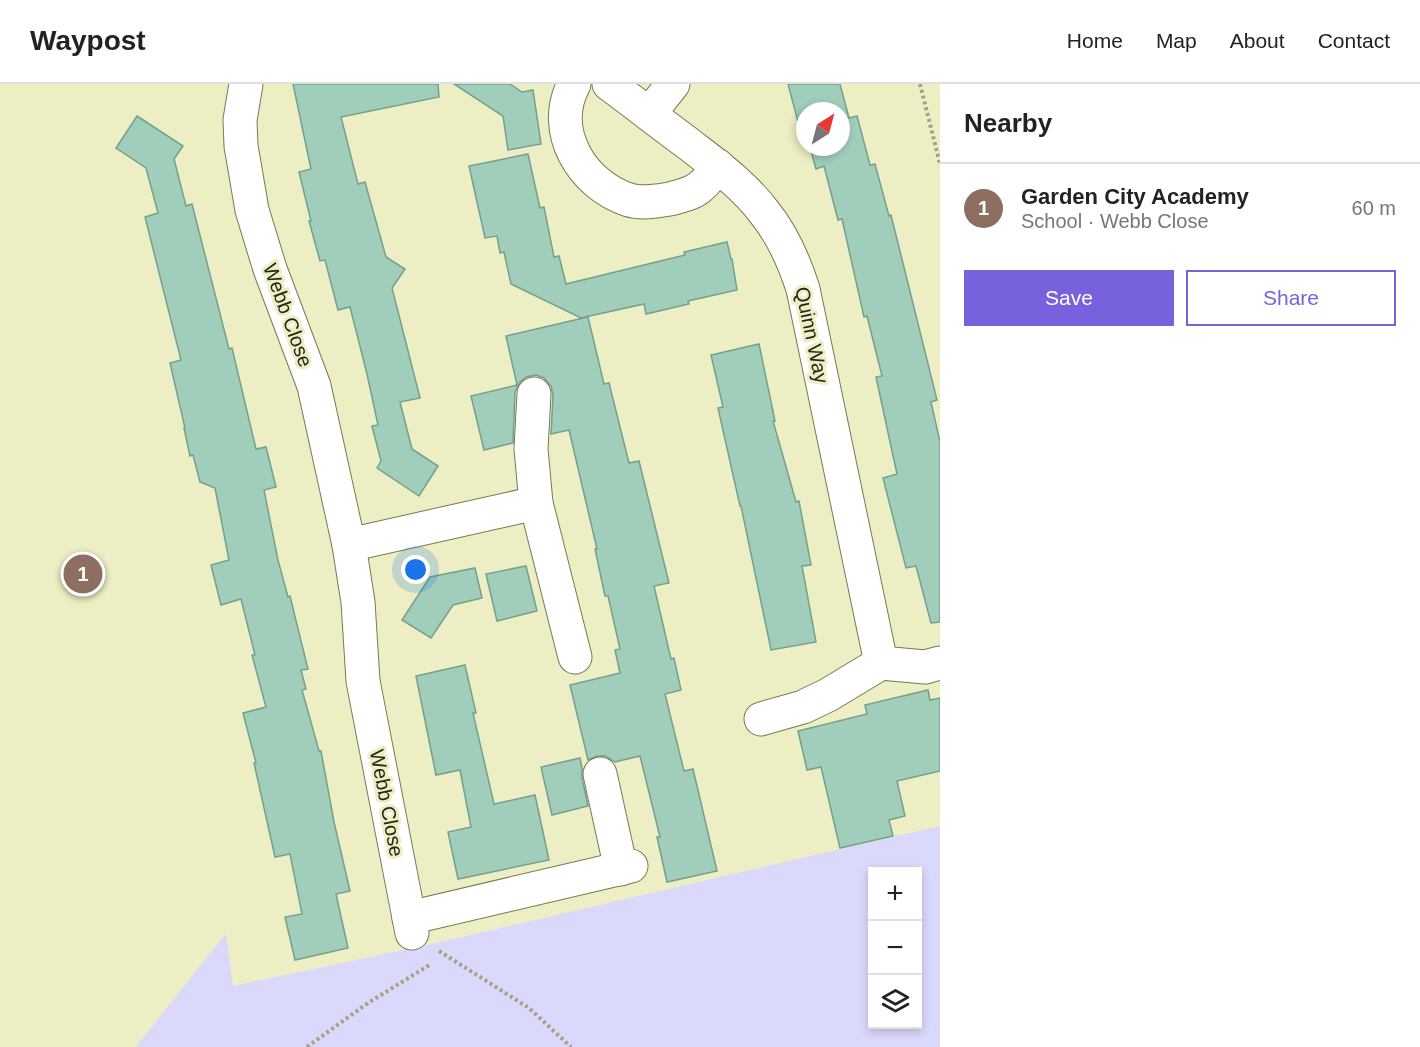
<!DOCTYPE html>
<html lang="en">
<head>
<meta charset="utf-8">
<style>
  body { margin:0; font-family:Arial,sans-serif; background:#f2f2f2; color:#222 }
  .controls { position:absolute; right:18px; bottom:18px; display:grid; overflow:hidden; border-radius:0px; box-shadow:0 3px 9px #0003 }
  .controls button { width:54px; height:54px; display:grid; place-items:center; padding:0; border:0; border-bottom:2px solid #e0e0e0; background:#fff; color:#222; font:30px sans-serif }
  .compass { position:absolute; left:796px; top:18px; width:54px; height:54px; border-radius:50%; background:#fff; box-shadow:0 3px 9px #0003; rotate:36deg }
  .you { position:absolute; left:416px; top:486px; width:21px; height:21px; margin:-15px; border:4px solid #fff; border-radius:50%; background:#1a73e8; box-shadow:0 0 0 9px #1a73e833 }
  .badge { display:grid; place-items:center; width:39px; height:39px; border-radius:50%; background:#7861dc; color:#fff; font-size:20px; font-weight:700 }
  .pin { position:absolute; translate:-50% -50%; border:3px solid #fff; box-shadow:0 2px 6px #0006 }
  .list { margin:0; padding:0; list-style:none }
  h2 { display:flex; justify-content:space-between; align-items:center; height:78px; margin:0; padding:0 24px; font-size:26px }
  h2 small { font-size:20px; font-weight:400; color:#767676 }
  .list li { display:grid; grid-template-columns:39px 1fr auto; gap:18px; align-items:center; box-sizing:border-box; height:90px; padding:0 24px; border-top:2px solid #e0e0e0 }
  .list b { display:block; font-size:22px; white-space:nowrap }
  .list p { margin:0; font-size:20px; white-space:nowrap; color:#767676 }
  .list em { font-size:20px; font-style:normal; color:#767676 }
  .actions { display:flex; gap:12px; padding:18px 24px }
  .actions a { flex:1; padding:14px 0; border:2px solid #7861dc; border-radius:0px; text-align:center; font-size:21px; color:#7861dc }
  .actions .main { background:#7861dc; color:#fff }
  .icon { flex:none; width:33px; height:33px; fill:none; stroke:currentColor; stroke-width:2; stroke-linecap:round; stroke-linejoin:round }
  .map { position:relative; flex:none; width:940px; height:963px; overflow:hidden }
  header { display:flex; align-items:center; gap:36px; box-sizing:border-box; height:84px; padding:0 30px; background:#fff; border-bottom:2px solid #e0e0e0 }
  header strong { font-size:28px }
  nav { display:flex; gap:33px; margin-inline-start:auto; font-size:21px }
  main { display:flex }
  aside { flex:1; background:#fff }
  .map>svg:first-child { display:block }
  .green { fill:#dbd9fb; fill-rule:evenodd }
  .building { fill:#a0cebb; stroke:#74a08e; stroke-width:1.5 }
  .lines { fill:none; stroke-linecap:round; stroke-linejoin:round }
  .minor-casing { stroke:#787952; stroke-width:35 }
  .path { stroke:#a3a484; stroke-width:4; stroke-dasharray:3 3; stroke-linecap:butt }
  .minor { stroke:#fff; stroke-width:33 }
  .labels { text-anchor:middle; stroke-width:6; stroke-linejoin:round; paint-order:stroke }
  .street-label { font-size:20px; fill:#252516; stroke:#edeec4 }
</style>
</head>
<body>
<header>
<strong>Waypost</strong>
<nav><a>Home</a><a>Map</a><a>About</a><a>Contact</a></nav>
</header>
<main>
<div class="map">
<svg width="940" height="963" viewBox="0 0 940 963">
  <rect width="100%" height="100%" fill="#edeec4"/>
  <!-- green -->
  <path class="green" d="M 940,742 L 940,963 L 136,963 L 226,849 L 233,902 L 427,861 ZM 872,788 L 918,788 L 918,940 L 872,940 Z"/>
  <!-- building -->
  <g class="building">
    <path d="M 293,0 L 438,0 L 439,13 L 341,33 L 358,100 L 365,98 L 386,173 L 405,185 L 392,204 L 420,314 L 400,318 L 412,365 L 438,382 L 419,412 L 377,384 L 381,377 L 372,342 L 378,341 L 367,290 L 350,223 L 338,226 L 325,176 L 320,177 L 309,137 L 311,137 L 299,88 L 311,85 Z"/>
    <path d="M 454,0 L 510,0 L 522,8 L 533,6 L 541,60 L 508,66 L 503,32 Z"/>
    <path d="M 788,0 L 840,0 L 849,34 L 857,32 L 870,81 L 875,80 L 889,132 L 891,131 L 937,316 L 931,318 L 940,358 L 940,538 L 931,539 L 916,482 L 906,484 L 883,394 L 897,390 L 876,293 L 882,292 L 867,232 L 864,233 L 842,135 L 838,136 L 824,82 L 816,85 L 810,63 L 841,63 L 841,27 L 805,27 L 805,42 L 804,37 L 798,38 Z"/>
    <path d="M 137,32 L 183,62 L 174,75 L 186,122 L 192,120 L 229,265 L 232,264 L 256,365 L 266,363 L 276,403 L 264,406 L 278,476 L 288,513 L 290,512 L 308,585 L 301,586 L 306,605 L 302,606 L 319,667 L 321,667 L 334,738 L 350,807 L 336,810 L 348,864 L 295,876 L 285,833 L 302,830 L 290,770 L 275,773 L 254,679 L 256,679 L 243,629 L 266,623 L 252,571 L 255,571 L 241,515 L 221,521 L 211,481 L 229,476 L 215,404 L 200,398 L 193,371 L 190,372 L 184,344 L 185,344 L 170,279 L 181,276 L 145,133 L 158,129 L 146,84 L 116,64 Z"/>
    <path d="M 528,70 L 540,124 L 544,123 L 554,173 L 559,172 L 566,200 L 685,171 L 684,168 L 727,158 L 731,175 L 732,175 L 737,206 L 688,217 L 689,220 L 646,230 L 644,220 L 581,234 L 511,200 L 504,168 L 500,169 L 497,152 L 485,154 L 469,82 Z"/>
    <path d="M 588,233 L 604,300 L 609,299 L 629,379 L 639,377 L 669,499 L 654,502 L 671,575 L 674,574 L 681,606 L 665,610 L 684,687 L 693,685 L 717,787 L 667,798 L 657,753 L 660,753 L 640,672 L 615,678 L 605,672 L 597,672 L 588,676 L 570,601 L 620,589 L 615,566 L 620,565 L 608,512 L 605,512 L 595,465 L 597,465 L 569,346 L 551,350 L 553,311 L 551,302 L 544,294 L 536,291 L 526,293 L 519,299 L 515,308 L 513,359 L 484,366 L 471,312 L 517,301 L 506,252 Z"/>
    <path d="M 759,260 L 775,337 L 773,337 L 796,418 L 799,417 L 811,481 L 802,482 L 816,558 L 771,566 L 741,422 L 740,422 L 718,324 L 723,323 L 711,271 Z"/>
    <path d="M 526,482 L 537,527 L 497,537 L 486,490 Z"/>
    <path d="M 475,484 L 482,514 L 453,521 L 431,554 L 402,536 L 430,493 Z"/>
    <path d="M 465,581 L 476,629 L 473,629 L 494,720 L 535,711 L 549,776 L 458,795 L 448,748 L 471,743 L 460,686 L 436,691 L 416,592 Z"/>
    <path d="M 928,606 L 930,616 L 940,614 L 940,687 L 897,697 L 905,732 L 889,736 L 893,752 L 840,764 L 821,683 L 807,686 L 798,647 L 867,630 L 865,621 Z"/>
    <path d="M 580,674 L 582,684 L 582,694 L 588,722 L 552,731 L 541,683 Z"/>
  </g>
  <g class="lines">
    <!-- minor casing -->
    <g class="minor-casing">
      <g id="minor">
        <path d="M 246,0 L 240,36 L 241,62 L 252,126 L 270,185 L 314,302 L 349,461 L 358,518 L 363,597 L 412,849"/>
        <path d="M 574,0 C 549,47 582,101 629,116 C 642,120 657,117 670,115 C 680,112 692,110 700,103 C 707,98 712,89 718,82"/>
        <path d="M 609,0 C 636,20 663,41 690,61 C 716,81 744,101 764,128 C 783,151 794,177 803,205 L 881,579"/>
        <path d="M 649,30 L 673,0"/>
        <path d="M 534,310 L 531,365 L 536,419 L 575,573"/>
        <path d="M 349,461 L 536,419"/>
        <path d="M 761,635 L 803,623 L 828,611 L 881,579 L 925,583 L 940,579"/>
        <path d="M 600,690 L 621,785"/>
        <path d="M 409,834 L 631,782"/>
      </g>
    </g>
    <!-- path -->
    <g class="path">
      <path d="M 920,0 L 940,80"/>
      <path d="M 439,867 L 529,924 L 571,963"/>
      <path d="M 307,963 L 368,919 L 431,880"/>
    </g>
    <!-- minor -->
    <use href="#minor" class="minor"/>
  </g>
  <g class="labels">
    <!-- street labels -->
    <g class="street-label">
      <text transform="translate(288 231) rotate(70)" y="7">Webb Close</text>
      <text transform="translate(812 251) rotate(78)" y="7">Quinn Way</text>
      <text transform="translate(387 719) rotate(79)" y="7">Webb Close</text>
    </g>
  </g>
</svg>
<div class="controls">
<button>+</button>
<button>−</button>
<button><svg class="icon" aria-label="layers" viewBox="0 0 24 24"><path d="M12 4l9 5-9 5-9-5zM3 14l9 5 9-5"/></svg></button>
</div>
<svg class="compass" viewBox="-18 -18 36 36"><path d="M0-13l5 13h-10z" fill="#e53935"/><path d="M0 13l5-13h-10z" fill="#767676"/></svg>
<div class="you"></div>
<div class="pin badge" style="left:83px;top:490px;background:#8d6e63">1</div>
</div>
<aside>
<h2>Nearby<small></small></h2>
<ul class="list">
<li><span class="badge" style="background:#8d6e63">1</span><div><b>Garden City Academy</b><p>School · Webb Close</p></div><em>60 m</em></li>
</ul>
<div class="actions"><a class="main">Save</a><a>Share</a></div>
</aside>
</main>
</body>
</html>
